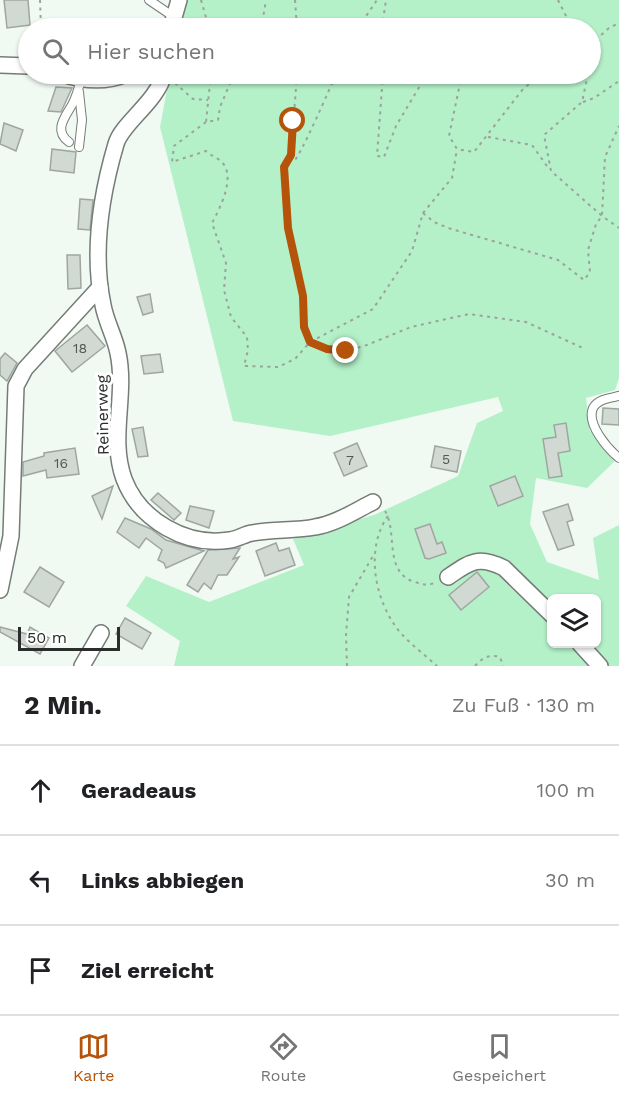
<!DOCTYPE html>
<html lang="de">
<head>
<meta charset="utf-8">
<style>
  body { margin:0; font-family:"Work Sans",sans-serif; background:#f2f2f2; color:#202124 }
  .controls { position:absolute; right:18px; bottom:18px; display:grid; overflow:hidden; border-radius:9px; box-shadow:0 2px 4px #0004 }
  .controls button { width:54px; height:54px; display:grid; place-items:center; padding:0; border:0; border-bottom:2px solid #e0e0e0; background:#fff; color:#202124; font:30px sans-serif }
  .scale { position:absolute; left:18px; bottom:15px; width:102px; box-sizing:border-box; padding-left:6px; border:3px solid #2a2d2b; border-top:0; font-size:16px; line-height:21px; white-space:nowrap; color:#2a2d2b; -webkit-text-stroke:4px #fff; paint-order:stroke }
  .stop { position:absolute; width:18px; height:18px; margin:-14px; border:4px solid #b45309; border-radius:50%; background:#fff }
  .stop.end { background:#b45309; border-color:#fff; box-shadow:0 2px 6px #0008 }
  .list { margin:0; padding:0; list-style:none }
  h2 { display:flex; justify-content:space-between; align-items:center; height:78px; margin:0; padding:0 24px; font-size:26px }
  h2 small { font-size:20px; font-weight:400; color:#757577 }
  .list li { display:grid; grid-template-columns:39px 1fr auto; gap:18px; align-items:center; box-sizing:border-box; height:90px; padding:0 24px; border-top:2px solid #e0e0e0 }
  .list b { display:block; font-size:22px; white-space:nowrap }
  .list em { font-size:20px; font-style:normal; color:#757577 }
  .icon { flex:none; width:33px; height:33px; fill:none; stroke:currentColor; stroke-width:2; stroke-linecap:round; stroke-linejoin:round }
  .map { position:relative; flex:none; width:619px; height:666px; overflow:hidden }
  .search { position:absolute; background:#fff; box-shadow:0 2px 4px #0004; left:18px; right:18px; top:18px; height:66px; display:flex; align-items:center; gap:15px; box-sizing:border-box; padding:0 21px; border-radius:33px; color:#757577; font-size:22px }
  .sheet { height:348px; background:#fff }
  nav { display:flex; justify-content:space-around; align-items:center; box-sizing:border-box; height:84px; border-top:2px solid #e0e0e0; background:#fff; font-size:16px; color:#757577 }
  nav a { display:grid; justify-items:center; gap:3px }
  nav .on { color:#b45309 }
  .map>svg:first-child { display:block }
  .green { fill:#b4f0c8; fill-rule:evenodd }
  .building { fill:#d1d9d3; stroke:#9fa6a1; stroke-width:1.5 }
  .lines { fill:none; stroke-linecap:round; stroke-linejoin:round }
  .service-casing { stroke:#757c77; stroke-width:10 }
  .minor-casing { stroke:#757c77; stroke-width:18 }
  .path { stroke:#9ca29e; stroke-width:2; stroke-dasharray:3 4.5; stroke-linecap:butt }
  .service { stroke:#fff; stroke-width:8 }
  .minor { stroke:#fff; stroke-width:15 }
  .route { stroke:#b45309; stroke-width:8 }
  .labels { text-anchor:middle; stroke-width:6; stroke-linejoin:round; paint-order:stroke }
  .number-label { font-size:14px; fill:#545855 }
  .street-label { font-size:16px; fill:#2a2d2b; stroke:#fff }
</style>
</head>
<body>
<div class="map">
<svg width="619" height="666" viewBox="0 0 619 666">
  <rect width="100%" height="100%" fill="#f1f9f3"/>
  <!-- green -->
  <path class="green" d="M 185,0 L 619,0 L 619,378 L 615,390 L 586,398 L 590,431 L 618,458 L 587,488 L 536,478 L 530,524 L 547,562 L 599,580 L 593,538 L 619,525 L 619,666 L 174,666 L 180,641 L 126,606 L 146,576 L 209,602 L 304,565 L 293,539 L 374,515 L 458,476 L 477,423 L 503,411 L 498,397 L 330,436 L 233,421 L 160,127 L 170,74 L 590,74 L 590,28 L 179,28 ZM 552,598 L 596,598 L 596,644 L 552,644 Z"/>
  <!-- building -->
  <g class="building">
    <path d="M 4,0 L 28,0 L 30,25 L 7,28 Z"/>
    <path d="M 56,87 L 72,88 L 61,112 L 48,111 Z"/>
    <path d="M 4,123 L 23,130 L 16,151 L 0,144 Z"/>
    <path d="M 52,149 L 76,152 L 74,173 L 50,170 Z"/>
    <path d="M 80,199 L 93,200 L 90,230 L 78,229 Z"/>
    <path d="M 67,255 L 80,255 L 81,288 L 68,289 Z"/>
    <path d="M 150,294 L 153,312 L 143,315 L 137,297 Z"/>
    <path d="M 87,325 L 105,346 L 72,372 L 55,351 Z"/>
    <path d="M 5,353 L 17,363 L 7,381 L 0,375 L 0,359 Z"/>
    <path d="M 160,354 L 163,372 L 144,374 L 141,356 Z"/>
    <path d="M 603,408 L 619,409 L 619,425 L 602,424 Z"/>
    <path d="M 566,423 L 570,451 L 558,453 L 562,476 L 549,478 L 543,439 L 556,437 L 554,425 Z"/>
    <path d="M 143,427 L 148,456 L 138,457 L 132,429 Z"/>
    <path d="M 357,443 L 367,466 L 344,476 L 334,453 Z"/>
    <path d="M 435,446 L 461,451 L 457,472 L 431,467 Z"/>
    <path d="M 75,448 L 79,474 L 47,478 L 46,470 L 23,476 L 23,462 L 44,456 L 44,453 Z"/>
    <path d="M 515,476 L 523,496 L 498,506 L 490,486 Z"/>
    <path d="M 113,486 L 102,519 L 92,496 Z"/>
    <path d="M 158,493 L 181,513 L 174,520 L 151,500 Z"/>
    <path d="M 568,504 L 573,520 L 567,522 L 574,545 L 558,550 L 543,512 Z"/>
    <path d="M 190,506 L 214,511 L 209,528 L 186,520 Z"/>
    <path d="M 125,518 L 151,529 L 166,540 L 204,551 L 166,568 L 164,563 L 158,560 L 162,550 L 146,538 L 139,548 L 117,532 Z"/>
    <path d="M 430,524 L 437,544 L 442,542 L 446,553 L 429,559 L 425,558 L 415,529 Z"/>
    <path d="M 276,543 L 279,551 L 289,548 L 295,565 L 265,576 L 256,551 Z"/>
    <path d="M 240,548 L 233,559 L 239,557 L 227,575 L 218,575 L 211,589 L 204,583 L 198,592 L 187,585 L 208,550 Z"/>
    <path d="M 40,567 L 64,582 L 49,607 L 24,592 Z"/>
    <path d="M 477,572 L 489,587 L 461,610 L 449,595 Z"/>
    <path d="M 125,618 L 151,633 L 142,649 L 116,634 Z"/>
    <path d="M 0,627 L 27,634 L 30,627 L 49,638 L 40,654 L 0,632 Z"/>
  </g>
  <g class="lines">
    <!-- service casing -->
    <g class="service-casing">
      <g id="service">
        <path d="M 149,0 L 174,17"/>
        <path d="M 79,92 L 82,120 L 79,147"/>
        <path d="M 69,142 C 52,130 67,115 73,103 C 77,95 79,87 81,79"/>
        <path d="M 619,396 C 610,398 598,399 593,408 C 586,424 608,449 619,458"/>
      </g>
    </g>
    <!-- minor casing -->
    <g class="minor-casing">
      <g id="minor">
        <path d="M 171,28 L 179,0"/>
        <path d="M 0,65 L 28,66"/>
        <path d="M 62,74 C 84,81 105,83 126,74"/>
        <path d="M 164,74 C 157,102 122,123 116,144 C 101,195 92,253 103,305 C 106,322 115,337 118,353 C 127,395 109,438 124,479 C 140,521 187,547 230,540 C 238,539 245,534 252,533 C 273,529 295,531 315,527 C 335,524 355,511 373,502"/>
        <path d="M 448,577 C 470,562 478,555 504,568 L 552,615"/>
        <path d="M 0,590 L 11,536 L 16,386 L 25,369 L 100,287"/>
        <path d="M 580,644 L 600,666"/>
        <path d="M 82,666 L 101,633"/>
      </g>
    </g>
    <!-- path -->
    <g class="path">
      <path d="M 40,0 L 41,28"/>
      <path d="M 201,0 L 209,28"/>
      <path d="M 295,0 L 297,28"/>
      <path d="M 558,0 L 572,28"/>
      <path d="M 257,28 L 263,18 L 266,0"/>
      <path d="M 358,28 L 377,0"/>
      <path d="M 382,28 L 386,0"/>
      <path d="M 590,45 L 609,28 L 619,23"/>
      <path d="M 590,59 L 593,44"/>
      <path d="M 211,74 L 206,122 L 218,120 L 220,107 L 234,74"/>
      <path d="M 297,74 L 291,155 L 294,161 C 300,157 331,86 336,74"/>
      <path d="M 383,74 L 377,156 L 384,157 L 396,126 L 427,74"/>
      <path d="M 462,74 L 449,136 L 457,149 L 474,152 L 523,89 L 542,74"/>
      <path d="M 588,74 L 582,102 L 544,135 L 551,171 L 602,216 L 619,228"/>
      <path d="M 175,83 L 193,99 L 208,100"/>
      <path d="M 583,102 L 594,98 L 619,81"/>
      <path d="M 206,122 L 174,146 L 172,162 L 206,151 C 210,155 214,156 218,159 C 239,172 220,208 212,223 L 226,263 L 224,290 L 231,317 L 247,337 L 248,350 L 244,366 L 278,367 L 295,359 L 310,342 L 373,309 L 412,251 L 423,213 L 452,178 L 457,149"/>
      <path d="M 488,137 L 532,145 L 549,169"/>
      <path d="M 291,155 C 272,191 299,258 303,297 C 305,314 304,326 310,342 L 327,349 L 346,351 L 367,345 L 411,327 L 469,314 L 526,322 L 585,349"/>
      <path d="M 423,213 L 434,222 L 448,228 L 558,260 L 584,280 L 590,272 L 588,250 L 596,224 L 602,216 L 605,157 L 619,126"/>
      <path d="M 385,511 C 398,531 383,573 415,582 C 422,584 427,586 434,583"/>
      <path d="M 388,516 C 365,548 374,600 399,631 C 410,644 425,655 437,666"/>
      <path d="M 347,666 L 346,635 L 349,597 L 373,556"/>
      <path d="M 475,666 C 482,658 489,654 500,657 L 503,666"/>
    </g>
    <!-- service -->
    <use href="#service" class="service"/>
    <!-- minor -->
    <use href="#minor" class="minor"/>
  </g>
  <g class="lines">
    <!-- route -->
    <path class="route" d="M 293,121 L 291,155 L 284,167 L 288,228 L 303,296 L 304,327 L 310,342 L 327,349 L 346,351"/>
  </g>
  <g class="labels">
    <!-- number labels -->
    <g class="number-label">
      <text x="80" y="353">18</text>
      <text x="446" y="464">5</text>
      <text x="350" y="465">7</text>
      <text x="61" y="468">16</text>
    </g>
    <!-- street labels -->
    <g class="street-label">
      <text transform="translate(102 415) rotate(-91)" y="6">Reinerweg</text>
    </g>
  </g>
</svg>
<div class="controls">
<button><svg class="icon" aria-label="layers" viewBox="0 0 24 24"><path d="M12 4l9 5-9 5-9-5zM3 14l9 5 9-5"/></svg></button>
</div>
<div class="scale">50 m</div>
<div class="stop" style="left:293px;top:121px"></div>
<div class="stop end" style="left:346px;top:351px"></div>
<div class="search"><svg class="icon" aria-label="search" viewBox="0 0 24 24"><circle cx="10" cy="10" r="6"/><path d="M15 15l6 6"/></svg>Hier suchen</div>
</div>
<section class="sheet">
<h2>2 Min.<small>Zu Fuß · 130 m</small></h2>
<ul class="list">
<li><svg class="icon" aria-label="ahead" viewBox="0 0 24 24"><path d="M12 20V5M6 11l6-6 6 6"/></svg><div><b>Geradeaus</b></div><em>100 m</em></li>
<li><svg class="icon" aria-label="left" viewBox="0 0 24 24"><path d="M17 20v-9H6M10 6l-5 5 5 5"/></svg><div><b>Links abbiegen</b></div><em>30 m</em></li>
<li><svg class="icon" aria-label="arrive" viewBox="0 0 24 24"><path d="M6 21V4h12l-3 4 3 4H6"/></svg><div><b>Ziel erreicht</b></div></li>
</ul>
</section>
<nav>
<a class="on"><svg class="icon" aria-label="map" viewBox="0 0 24 24"><path d="M3 6l6-2 6 2 6-2v14l-6 2-6-2-6 2zM9 4v14M15 6v14"/></svg>Karte</a>
<a><svg class="icon" aria-label="directions" viewBox="0 0 24 24"><path d="M12 3l9 9-9 9-9-9zM9 14v-3h6M13 9l2 2-2 2"/></svg>Route</a>
<a><svg class="icon" aria-label="saved" viewBox="0 0 24 24"><path d="M7 4h10v16l-5-4-5 4z"/></svg>Gespeichert</a>
</nav>
</body>
</html>
